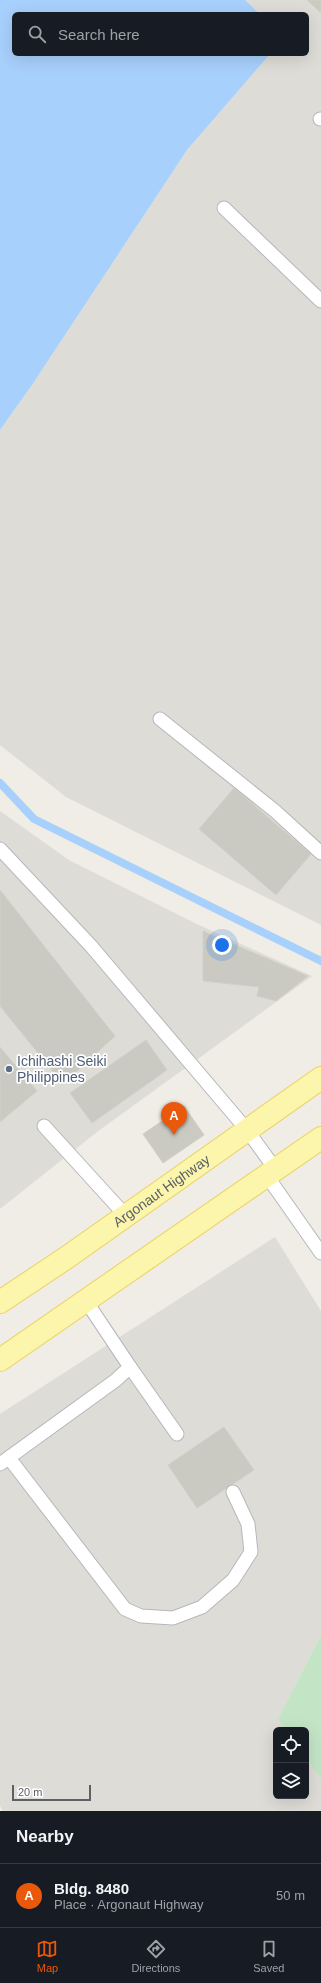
<!DOCTYPE html>
<html lang="en">
<head>
<meta charset="utf-8">
<style>
  body { margin:0; font-family:Arial,sans-serif; background:#242831; color:#f1f3f6 }
  .controls { position:absolute; right:12px; bottom:12px; display:grid; overflow:hidden; border-radius:6px; box-shadow:0 4px 16px #0002 }
  .controls button { width:36px; height:36px; display:grid; place-items:center; padding:0; border:0; border-bottom:1px solid #363941; background:#171b24; color:#f1f3f6; font:20px sans-serif }
  .scale { position:absolute; left:12px; bottom:10px; width:79px; box-sizing:border-box; padding-left:4px; border:2px solid #5d6065; border-top:0; font-size:11px; line-height:14px; white-space:nowrap; color:#5d6065; -webkit-text-stroke:3px #fff; paint-order:stroke }
  .you { position:absolute; left:222px; top:945px; width:14px; height:14px; margin:-10px; border:3px solid #fff; border-radius:50%; background:#1a73e8; box-shadow:0 0 0 6px #1a73e833 }
  .badge { display:grid; place-items:center; width:26px; height:26px; border-radius:50%; background:#ea580c; color:#fff; font-size:13px; font-weight:700 }
  .pin { position:absolute; translate:-50% -33px; filter:drop-shadow(0 1px 2px #0008) }
  .pin::after { content:''; position:absolute; top:21px; width:14px; height:12px; background:inherit; clip-path:polygon(0 0,100% 0,50% 100%) }
  .list { margin:0; padding:0; list-style:none }
  h2 { display:flex; justify-content:space-between; align-items:center; height:52px; margin:0; padding:0 16px; font-size:17px }
  h2 small { font-size:13px; font-weight:400; color:#9ea1a6 }
  .list li { display:grid; grid-template-columns:26px 1fr auto; gap:12px; align-items:center; box-sizing:border-box; height:64px; padding:0 16px; border-top:1px solid #363941 }
  .list b { display:block; font-size:15px; white-space:nowrap }
  .list p { margin:0; font-size:13px; white-space:nowrap; color:#9ea1a6 }
  .list em { font-size:13px; font-style:normal; color:#9ea1a6 }
  .icon { flex:none; width:22px; height:22px; fill:none; stroke:currentColor; stroke-width:2; stroke-linecap:round; stroke-linejoin:round }
  .map { position:relative; flex:none; width:321px; height:1811px; overflow:hidden }
  .search { position:absolute; background:#171b24; box-shadow:0 4px 16px #0002; left:12px; right:12px; top:12px; height:44px; display:flex; align-items:center; gap:10px; box-sizing:border-box; padding:0 14px; border-radius:6px; color:#9ea1a6; font-size:15px }
  .sheet { height:116px; background:#171b24 }
  nav { display:flex; justify-content:space-around; align-items:center; box-sizing:border-box; height:56px; border-top:1px solid #363941; background:#171b24; font-size:11px; color:#9ea1a6 }
  nav a { display:grid; justify-items:center; gap:2px }
  nav .on { color:#ea580c }
  .map>svg:first-child { display:block }
  .industrial { fill:#dedcd7 }
  .green { fill:#c3e5c6 }
  .water { fill:#a8d0fc }
  .lines { fill:none; stroke-linecap:round; stroke-linejoin:round }
  .stream { stroke:#a8d0fc; stroke-width:8 }
  .building { fill:#cac9c2; stroke:#d3d0c4 }
  .lane-casing { stroke:#b6b7bc; stroke-width:15 }
  .primary-casing { stroke:#ecd161; stroke-width:24 }
  .lane { stroke:#fff; stroke-width:13 }
  .primary { stroke:#fcf6ad; stroke-width:22 }
  .service-dot { fill:#5c6f8a; stroke:#fff; stroke-width:1.5 }
  .labels { text-anchor:middle; stroke-width:3.5; stroke-linejoin:round; paint-order:stroke }
  .service-label { font-size:14px; fill:#4e5e75; stroke:#fff; text-anchor:start }
  .street-label { font-size:14px; fill:#5d6065; stroke:#fff }
</style>
</head>
<body>
<div class="map">
<svg width="321" height="1811" viewBox="0 0 321 1811">
  <rect width="100%" height="100%" fill="#efede5"/>
  <!-- industrial -->
  <g class="industrial">
    <path d="M 245,0 L 321,0 L 321,925 L 66,797 L 0,745 L 0,430 L 32,385 L 187,150 L 270,54 L 307,54 L 307,14 L 260,14 Z"/>
    <path d="M 0,811 L 69,860 L 199,925 L 312,976 L 97,1132 L 0,1209 Z"/>
    <path d="M 275,1237 L 321,1311 L 321,1635 L 278,1719 L 285,1730 L 276,1730 L 276,1796 L 306,1796 L 306,1758 L 321,1779 L 321,1811 L 3,1811 L 0,1806 L 0,1414 Z"/>
  </g>
  <!-- green -->
  <path class="green" d="M 321,1635 L 321,1779 L 306,1758 L 306,1730 L 285,1730 L 278,1719 Z"/>
  <!-- water -->
  <path class="water" d="M 0,0 L 245,0 L 260,14 L 14,14 L 14,54 L 270,54 L 187,150 L 32,385 L 0,430 Z"/>
  <g class="lines">
    <!-- stream -->
    <path class="stream" d="M 0,783 L 34,819 L 321,961"/>
  </g>
  <!-- building -->
  <g class="building">
    <path d="M 307,0 L 321,0 L 321,13 Z"/>
    <path d="M 234,788 L 311,854 L 276,895 L 199,829 Z"/>
    <path d="M 0,890 L 115,1036 L 63,1084 L 0,1006 Z"/>
    <path d="M 203,931 L 308,976 L 276,1001 L 257,996 L 259,987 L 203,981 Z"/>
    <path d="M 146,1040 L 167,1070 L 92,1123 L 70,1093 Z"/>
    <path d="M 0,1047 L 37,1091 L 0,1122 Z"/>
    <path d="M 184,1106 L 204,1135 L 163,1163 L 143,1134 Z"/>
    <path d="M 224,1427 L 254,1470 L 197,1508 L 168,1465 Z"/>
  </g>
  <g class="lines">
    <!-- lane casing -->
    <g class="lane-casing">
      <g id="lane">
        <path d="M 320,119 L 321,119"/>
        <path d="M 224,208 L 321,301"/>
        <path d="M 160,719 L 275,811 L 321,853"/>
        <path d="M 0,849 L 91,946 L 247,1130 L 276,1170"/>
        <path d="M 44,1126 L 126,1216"/>
        <path d="M 267,1176 L 321,1253"/>
        <path d="M 130,1367 L 177,1434"/>
        <path d="M 9,1458 L 125,1609 L 141,1616 L 173,1618 L 202,1607 L 233,1580 L 251,1552 L 248,1524 L 233,1492"/>
        <path d="M 0,1464 L 116,1380 L 130,1367 L 86,1301"/>
      </g>
    </g>
    <!-- primary casing -->
    <g class="primary-casing">
      <g id="primary">
        <path id="s1" d="M 0,1302 L 66,1258 L 321,1078"/>
        <path d="M 0,1360 L 321,1138"/>
      </g>
    </g>
    <!-- lane -->
    <use href="#lane" class="lane"/>
    <!-- primary -->
    <use href="#primary" class="primary"/>
  </g>
  <!-- markers -->
  <circle class="service-dot" cx="9" cy="1069" r="4"/>
  <g class="labels">
    <!-- service labels -->
    <g class="service-label">
      <text x="17" y="1066">Ichihashi Seiki<tspan x="17" dy="16">Philippines</tspan></text>
    </g>
    <!-- street labels -->
    <g class="street-label">
      <text dy="5" stroke="none"><textPath href="#s1" startOffset="196">Argonaut Highway</textPath></text>
    </g>
  </g>
</svg>
<div class="controls">
<button><svg class="icon" aria-label="locate" viewBox="0 0 24 24"><circle cx="12" cy="12" r="6"/><path d="M12 2v4M12 18v4M2 12h4M18 12h4"/></svg></button>
<button><svg class="icon" aria-label="layers" viewBox="0 0 24 24"><path d="M12 4l9 5-9 5-9-5zM3 14l9 5 9-5"/></svg></button>
</div>
<div class="scale">20 m</div>
<div class="you"></div>
<div class="pin badge" style="left:174px;top:1135px">A</div>
<div class="search"><svg class="icon" aria-label="search" viewBox="0 0 24 24"><circle cx="10" cy="10" r="6"/><path d="M15 15l6 6"/></svg>Search here</div>
</div>
<section class="sheet">
<h2>Nearby<small></small></h2>
<ul class="list">
<li><span class="badge">A</span><div><b>Bldg. 8480</b><p>Place · Argonaut Highway</p></div><em>50 m</em></li>
</ul>
</section>
<nav>
<a class="on"><svg class="icon" aria-label="map" viewBox="0 0 24 24"><path d="M3 6l6-2 6 2 6-2v14l-6 2-6-2-6 2zM9 4v14M15 6v14"/></svg>Map</a>
<a><svg class="icon" aria-label="directions" viewBox="0 0 24 24"><path d="M12 3l9 9-9 9-9-9zM9 14v-3h6M13 9l2 2-2 2"/></svg>Directions</a>
<a><svg class="icon" aria-label="saved" viewBox="0 0 24 24"><path d="M7 4h10v16l-5-4-5 4z"/></svg>Saved</a>
</nav>
</body>
</html>
